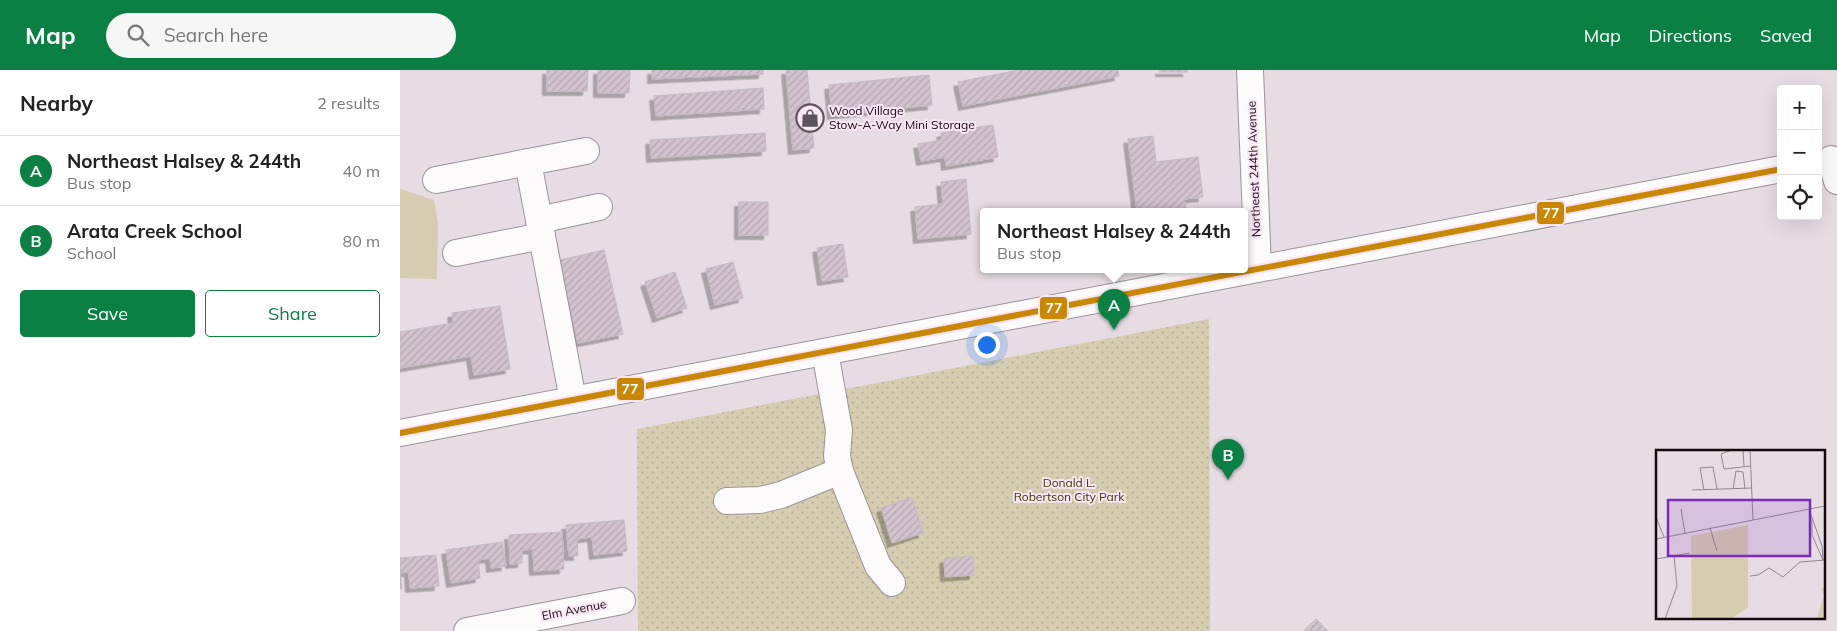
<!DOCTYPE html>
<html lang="en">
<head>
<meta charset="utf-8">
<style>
  body { margin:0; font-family:Mulish,sans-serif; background:#f6f6f6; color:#222 }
  .controls { position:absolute; right:15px; top:15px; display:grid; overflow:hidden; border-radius:5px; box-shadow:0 5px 20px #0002 }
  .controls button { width:45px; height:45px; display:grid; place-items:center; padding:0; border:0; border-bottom:1px solid #e0e0e0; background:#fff; color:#222; font:25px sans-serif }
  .you { position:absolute; left:586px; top:274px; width:18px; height:18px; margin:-12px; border:4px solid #fff; border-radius:50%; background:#1a73e8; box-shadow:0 0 0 8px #1a73e833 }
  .badge { display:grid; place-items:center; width:32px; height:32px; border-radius:50%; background:#0b8043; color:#fff; font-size:16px; font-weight:700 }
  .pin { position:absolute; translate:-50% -41px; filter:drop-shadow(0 1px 2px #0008) }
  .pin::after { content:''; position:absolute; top:26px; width:18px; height:15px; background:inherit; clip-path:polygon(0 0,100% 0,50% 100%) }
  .popup { position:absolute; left:580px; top:138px; width:268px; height:65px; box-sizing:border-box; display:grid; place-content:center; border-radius:5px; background:#fff; filter:drop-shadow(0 1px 4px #0005); font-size:16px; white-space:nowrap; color:#767676 }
  .popup b { font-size:19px; color:#222 }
  .popup::after { content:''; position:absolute; left:50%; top:100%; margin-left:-10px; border:10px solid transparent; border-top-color:#fff }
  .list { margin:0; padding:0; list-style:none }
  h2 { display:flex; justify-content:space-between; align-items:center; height:65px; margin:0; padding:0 20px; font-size:21px }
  h2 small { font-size:16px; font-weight:400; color:#767676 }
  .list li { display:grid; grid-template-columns:32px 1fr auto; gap:15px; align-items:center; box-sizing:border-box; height:70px; padding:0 20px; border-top:1px solid #e0e0e0 }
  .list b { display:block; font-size:19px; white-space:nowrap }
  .list p { margin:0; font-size:16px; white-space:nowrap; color:#767676 }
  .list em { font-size:16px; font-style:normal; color:#767676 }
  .actions { display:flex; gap:10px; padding:15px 20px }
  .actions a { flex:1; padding:11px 0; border:1px solid #0b8043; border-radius:5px; text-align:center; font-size:18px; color:#0b8043 }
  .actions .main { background:#0b8043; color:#fff }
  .icon { flex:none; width:28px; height:28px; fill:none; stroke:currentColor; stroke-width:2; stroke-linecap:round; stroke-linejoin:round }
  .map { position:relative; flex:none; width:1437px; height:561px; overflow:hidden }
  header { display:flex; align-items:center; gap:30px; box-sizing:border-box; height:70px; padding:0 25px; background:#0b8043; color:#fff }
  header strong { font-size:24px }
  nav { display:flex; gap:28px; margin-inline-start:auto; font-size:18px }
  .search { width:350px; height:45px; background:#f6f6f6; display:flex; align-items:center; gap:12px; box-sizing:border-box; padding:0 18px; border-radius:28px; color:#767676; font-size:19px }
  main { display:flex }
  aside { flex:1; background:#fff }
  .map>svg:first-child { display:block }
  .grass { fill:#d6ccaf }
  .park { fill:url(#park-dots) }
  .building { fill:url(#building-hatch); stroke:#c4bac1; filter:url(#shadow) }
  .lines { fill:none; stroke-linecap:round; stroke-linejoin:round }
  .minor-casing { stroke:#9b9399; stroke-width:28 }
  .minor { stroke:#fcfafb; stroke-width:26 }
  .bus-1-casing { stroke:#f9e5f4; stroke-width:10 }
  .bus-1 { stroke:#c98703; stroke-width:6 }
  .labels { text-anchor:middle; stroke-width:4; stroke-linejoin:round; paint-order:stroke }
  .poi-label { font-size:12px; fill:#110b10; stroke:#f9e5f4; text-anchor:start }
  .street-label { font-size:12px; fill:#110b10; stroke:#f9e5f4 }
  .park-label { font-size:12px; fill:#413800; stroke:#f9e5f4 }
  .inset-road { fill:none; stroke:#92888f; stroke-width:1 }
  .view { fill:#7b2cbf; fill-opacity:0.15; stroke:#7b2cbf; stroke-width:2.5 }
  .inset-edge { fill:none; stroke:#110b10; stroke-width:2.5 }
  .line-badge { stroke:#f9e5f4; stroke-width:2 }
  .badge-label { font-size:14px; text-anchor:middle; font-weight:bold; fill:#fff }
</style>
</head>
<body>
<header>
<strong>Map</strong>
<div class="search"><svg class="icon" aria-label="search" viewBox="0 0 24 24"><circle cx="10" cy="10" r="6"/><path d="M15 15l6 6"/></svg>Search here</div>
<nav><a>Map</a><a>Directions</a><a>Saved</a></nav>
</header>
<main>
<aside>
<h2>Nearby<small>2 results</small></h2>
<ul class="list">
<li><span class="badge">A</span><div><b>Northeast Halsey &amp; 244th</b><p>Bus stop</p></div><em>40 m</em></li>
<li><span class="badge">B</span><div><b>Arata Creek School</b><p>School</p></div><em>80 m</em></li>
</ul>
<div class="actions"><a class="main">Save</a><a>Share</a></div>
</aside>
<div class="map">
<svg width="1437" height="561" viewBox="0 0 1437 561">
  <defs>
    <pattern id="park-dots" width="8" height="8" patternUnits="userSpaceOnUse" patternTransform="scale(1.25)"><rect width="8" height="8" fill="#d6ccaf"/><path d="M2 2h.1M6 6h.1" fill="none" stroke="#b7ae96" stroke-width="1.8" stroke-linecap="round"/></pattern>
    <pattern id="building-hatch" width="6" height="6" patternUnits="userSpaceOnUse" patternTransform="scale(1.25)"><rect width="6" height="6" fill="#d3c3cf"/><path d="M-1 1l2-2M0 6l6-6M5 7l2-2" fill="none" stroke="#b4a6b1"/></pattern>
    <filter id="shadow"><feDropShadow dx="-4.5" dy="4.5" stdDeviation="0" flood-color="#0004"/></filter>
  </defs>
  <rect width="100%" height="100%" fill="#e8dce4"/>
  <!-- grass -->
  <path class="grass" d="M 0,119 L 34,130 L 38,153 L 37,209 L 0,208 Z"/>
  <!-- park -->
  <path class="park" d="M 809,249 L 810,561 L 238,561 L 237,359 Z"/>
  <!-- building -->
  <g class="building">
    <path d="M 147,0 L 188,0 L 187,21 L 147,21 Z"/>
    <path d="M 198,0 L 230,0 L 229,23 L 198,23 Z"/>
    <path d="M 252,0 L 363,0 L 363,4 L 252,9 Z"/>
    <path d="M 386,0 L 407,0 L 414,78 L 393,80 Z"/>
    <path d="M 619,0 L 718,0 L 719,6 L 563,36 L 558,12 Z"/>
    <rect x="760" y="0" width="27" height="2"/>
    <path d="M 529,5 L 532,35 L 432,45 L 429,15 Z"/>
    <path d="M 363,18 L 364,39 L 256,46 L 254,26 Z"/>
    <path d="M 593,55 L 598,87 L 546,96 L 545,87 L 521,91 L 518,74 L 542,70 L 541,63 Z"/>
    <path d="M 365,63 L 366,81 L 251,88 L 250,70 Z"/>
    <path d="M 753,66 L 756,92 L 798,87 L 803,127 L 784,129 L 786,140 L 737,141 L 728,69 Z"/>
    <path d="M 566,109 L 571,164 L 518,169 L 515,137 L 543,134 L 541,112 Z"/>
    <rect x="339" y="132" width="29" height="33"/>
    <path d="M 443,174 L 448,207 L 422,211 L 417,178 Z"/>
    <path d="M 204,180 L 223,264 L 178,273 L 160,190 Z"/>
    <path d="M 333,192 L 343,228 L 315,235 L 306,199 Z"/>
    <path d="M 275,202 L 287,238 L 257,248 L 245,212 Z"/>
    <path d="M 100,236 L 110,299 L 74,305 L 71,286 L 0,298 L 0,262 L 53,253 L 52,243 Z"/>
    <path d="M 512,428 L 523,463 L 492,473 L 481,438 Z"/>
    <path d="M 224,450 L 227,481 L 194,485 L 192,467 L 177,469 L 178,486 L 169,486 L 166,455 Z"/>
    <path d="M 162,462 L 164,499 L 134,501 L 133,479 L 122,480 L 122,493 L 110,494 L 109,465 Z"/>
    <path d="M 102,472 L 106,496 L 91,498 L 90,488 L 78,490 L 80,508 L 51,513 L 46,480 Z"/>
    <path d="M 36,485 L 39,516 L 10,518 L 9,502 L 0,503 L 2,519 L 0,519 L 0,488 Z"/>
    <path d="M 573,486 L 574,505 L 545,507 L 544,489 Z"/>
    <path d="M 916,549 L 928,561 L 904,561 Z"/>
  </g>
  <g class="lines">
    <!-- minor casing -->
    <g class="minor-casing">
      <g id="minor">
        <path d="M 850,0 L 858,198"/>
        <path d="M 1431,89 L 1437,111"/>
        <path d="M 128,92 L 173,330"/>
        <path d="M 36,110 L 186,81"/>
        <path d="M 139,150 L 199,137"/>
        <path d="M 56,183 L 142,166"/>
        <path d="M 425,282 L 439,360 L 437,386 L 440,401 L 478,496 L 492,513"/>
        <path d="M 0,363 L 1381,99"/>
        <path d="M 327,431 L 360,430 L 381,425 L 440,401"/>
        <path d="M 67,561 L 222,531"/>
      </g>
    </g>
    <!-- minor -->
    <use href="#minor" class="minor"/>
    <!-- bus-1 casing -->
    <g class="bus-1-casing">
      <path id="bus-1" d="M 0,363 L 1381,99"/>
    </g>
    <!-- bus-1 -->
    <use href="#bus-1" class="bus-1"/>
  </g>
  <!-- icons -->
  <defs>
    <g id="shop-ring" transform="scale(1.4375)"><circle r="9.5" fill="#f9e5f4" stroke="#5c545a" stroke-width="1.5"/><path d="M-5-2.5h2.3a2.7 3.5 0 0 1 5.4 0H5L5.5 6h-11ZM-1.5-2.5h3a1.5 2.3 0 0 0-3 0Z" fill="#5c545a"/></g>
  </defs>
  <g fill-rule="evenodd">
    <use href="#shop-ring" x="410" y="48"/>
  </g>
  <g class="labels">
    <!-- poi labels -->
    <g class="poi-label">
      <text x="429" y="45">Wood Village<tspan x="429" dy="14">Stow-A-Way Mini Storage</tspan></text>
    </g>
    <!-- street labels -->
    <g class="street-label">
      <text transform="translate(854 99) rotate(-92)" y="4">Northeast 244th Avenue</text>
      <text transform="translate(174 540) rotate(-11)" y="4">Elm Avenue</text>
    </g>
    <!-- park labels -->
    <g class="park-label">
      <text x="669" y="417">Donald L.<tspan x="669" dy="14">Robertson City Park</tspan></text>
    </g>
  </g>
  <!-- overview -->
  <g transform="translate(1256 380)">
    <rect width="169" height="169" fill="#e8dce4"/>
    <path d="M 169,136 L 169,169 L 161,169 L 168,145 L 165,139 Z" fill="#d6ccaf"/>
    <path d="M 92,75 L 92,157 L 75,169 L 36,169 L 35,86 Z" fill="#d6ccaf"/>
    <path class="inset-road" d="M 76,0 L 65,4 L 68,19 L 95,16M 87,0 L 88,16M 94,0 L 97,70M 77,39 L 80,21 L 87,22 L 89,39M 36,40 L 95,38M 48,40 L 44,18 L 57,17 L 61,39M 25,59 L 29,83M 153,59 L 166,96 L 167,110 L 156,85 L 156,68M 0,67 L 8,87M 54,78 L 61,101M 0,89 L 169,56M 0,109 L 34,103M 94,126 L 102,125 L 113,118 L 127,127 L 144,112 L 169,110M 9,169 L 21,136 L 18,106"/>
    <path class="view" d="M 12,50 L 154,50 L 154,106 L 12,106 Z"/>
    <rect width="169" height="169" class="inset-edge"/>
  </g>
  <g class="line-badge">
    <rect x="1136" y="131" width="29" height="24" rx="5" fill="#c98703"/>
    <rect x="639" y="226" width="29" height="24" rx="5" fill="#c98703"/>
    <rect x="216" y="307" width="29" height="24" rx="5" fill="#c98703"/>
  </g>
  <g class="badge-label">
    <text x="1151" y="148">77</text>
    <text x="654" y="243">77</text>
    <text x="230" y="324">77</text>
  </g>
</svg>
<div class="controls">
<button>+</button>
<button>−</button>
<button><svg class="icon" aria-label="locate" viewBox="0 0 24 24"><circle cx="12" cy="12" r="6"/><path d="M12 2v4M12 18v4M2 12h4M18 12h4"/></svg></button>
</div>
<div class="you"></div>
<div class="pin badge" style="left:714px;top:260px">A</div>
<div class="popup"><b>Northeast Halsey &amp; 244th</b>Bus stop</div>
<div class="pin badge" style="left:828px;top:410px">B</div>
</div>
</main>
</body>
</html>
